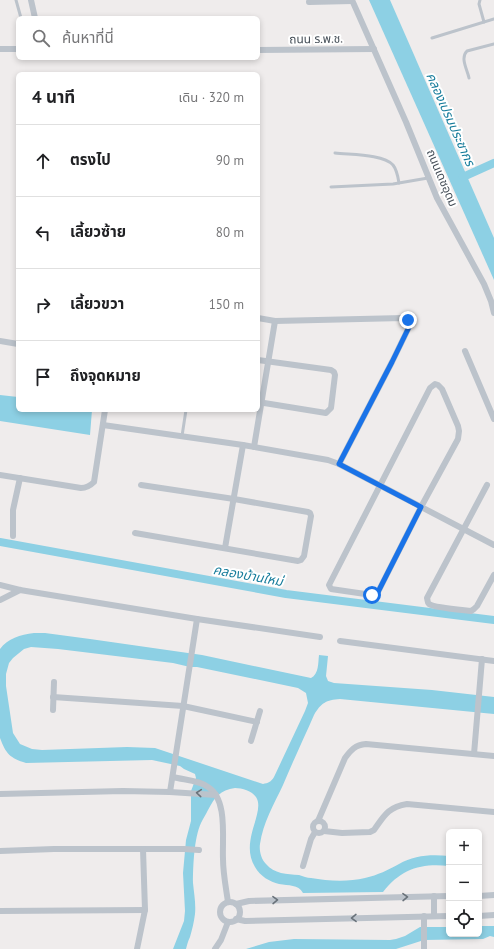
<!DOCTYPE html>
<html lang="th">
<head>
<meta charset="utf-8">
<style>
  body { margin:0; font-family:"PT Sans","Noto Sans Thai",sans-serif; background:#f6f6f6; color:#202124 }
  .controls { position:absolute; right:12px; bottom:12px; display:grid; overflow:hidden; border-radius:6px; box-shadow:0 2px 6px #0003 }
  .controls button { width:36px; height:36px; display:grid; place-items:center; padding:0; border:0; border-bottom:1px solid #e0e0e0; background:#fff; color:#202124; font:20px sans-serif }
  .stop { position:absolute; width:12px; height:12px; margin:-9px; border:3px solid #1a73e8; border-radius:50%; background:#fff }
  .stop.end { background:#1a73e8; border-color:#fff; box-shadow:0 1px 4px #0008 }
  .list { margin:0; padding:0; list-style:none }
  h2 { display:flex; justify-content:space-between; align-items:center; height:52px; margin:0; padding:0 16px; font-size:17px }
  h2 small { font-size:13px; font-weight:400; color:#757577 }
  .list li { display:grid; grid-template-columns:26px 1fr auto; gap:12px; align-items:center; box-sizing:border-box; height:72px; padding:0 16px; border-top:1px solid #e0e0e0 }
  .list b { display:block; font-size:15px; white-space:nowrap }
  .list em { font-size:13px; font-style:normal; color:#757577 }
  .icon { flex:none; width:22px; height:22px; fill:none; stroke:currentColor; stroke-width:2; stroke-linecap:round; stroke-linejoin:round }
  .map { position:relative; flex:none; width:494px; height:949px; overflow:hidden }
  .search { position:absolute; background:#fff; box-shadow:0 2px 6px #0003; left:16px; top:16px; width:244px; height:44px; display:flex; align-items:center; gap:10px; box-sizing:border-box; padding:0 14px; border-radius:6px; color:#757577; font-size:15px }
  .panel { position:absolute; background:#fff; box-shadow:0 2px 6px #0003; left:16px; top:72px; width:244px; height:340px; border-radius:6px }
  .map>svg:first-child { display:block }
  .water { fill:#8dd0e4; fill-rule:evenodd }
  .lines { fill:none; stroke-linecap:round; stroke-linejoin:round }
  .canal { stroke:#8dd0e4; stroke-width:8 }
  .service { stroke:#bcc3cb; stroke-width:3 }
  .minor { stroke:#bcc3cb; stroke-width:6 }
  .oneway { stroke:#69727a }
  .route { stroke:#1a73e8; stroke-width:5 }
  .labels { text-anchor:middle; stroke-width:4; stroke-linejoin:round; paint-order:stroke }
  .street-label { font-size:12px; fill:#464f58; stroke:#fff }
  .water-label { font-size:13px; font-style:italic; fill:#177c9b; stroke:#fff }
</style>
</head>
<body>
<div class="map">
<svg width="494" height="949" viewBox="0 0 494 949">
  <rect width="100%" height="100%" fill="#efecec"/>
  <!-- water -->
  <g class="water">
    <path d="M 369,0 L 390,0 L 494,238 L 494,280 Z"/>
    <path d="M 0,395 L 18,397 L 18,410 L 92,410 L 90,435 L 0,421 Z"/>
    <path d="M 34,633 L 45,633 L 90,639 L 202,655 L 311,678 C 319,674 318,663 319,655 L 328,656 L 326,676 L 328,681 L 334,683 L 432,690 L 494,697 L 494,714 L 340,699 C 326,700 321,703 314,715 C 304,738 293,761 283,785 C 274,804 263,823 260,844 C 259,850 261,859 266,864 C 274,874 287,874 299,875 C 303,876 307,878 311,878 C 328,881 348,882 365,878 C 378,875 388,870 399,864 C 414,855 432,854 449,856 L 449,866 C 421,863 401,869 383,892 L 303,893 C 298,884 289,886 279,884 C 270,882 260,876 255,867 C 239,841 266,812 256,797 C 252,791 242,788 235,788 C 220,790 215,797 208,810 C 206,814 203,819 201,823 C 194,838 193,867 193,883 C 194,893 196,904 195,914 C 194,922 192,930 190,937 C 188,941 187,945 186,949 L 173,949 L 184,921 L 185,911 L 183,873 L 186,840 L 191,821 L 191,791 L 196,778 L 195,774 L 184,769 L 180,766 L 152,760 L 26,763 C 10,758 6,754 0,738 L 0,649 C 8,638 20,635 34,633 ZM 31,647 L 58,649 L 173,663 L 190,667 L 197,667 L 298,688 L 306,693 L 308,703 L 305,711 L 274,777 C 271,782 268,783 263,784 L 155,748 L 127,747 L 42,750 L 32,749 L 20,744 L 13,733 L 6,686 L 6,674 L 9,663 L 13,658 L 24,649 Z"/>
    <path d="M 479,926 L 494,926 L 494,937 L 490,936 L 483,939 L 424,940 L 396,949 L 246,949 L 269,942 L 294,939 L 390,940 L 396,939 L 405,936 L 420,927 L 449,927 L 449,934 L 479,934 Z"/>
  </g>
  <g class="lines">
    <!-- canal -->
    <g class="canal">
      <path d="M 463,177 L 494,163"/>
      <path d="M 0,542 L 286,594 L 494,620"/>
    </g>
    <!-- service -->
    <g class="service">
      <path d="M 16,0 L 21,18"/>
      <path d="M 480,0 L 479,4 L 484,22"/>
      <path d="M 432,38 L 494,19"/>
      <path d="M 469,78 C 467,69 460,58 467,51 L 494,44"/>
      <path d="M 335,153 C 350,155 383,154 393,165 C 397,170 398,177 399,183"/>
      <path d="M 331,187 L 393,184 L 428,178"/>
      <path d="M 182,436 L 186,410"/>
    </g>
    <!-- minor -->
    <g class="minor">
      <path d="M 31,0 L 35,18"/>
      <path d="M 352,0 L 406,122 L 437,198 L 484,284 L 491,301 L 494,313"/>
      <path d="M 309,2 L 352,1"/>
      <path d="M 0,49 L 18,49"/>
      <path d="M 258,50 L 374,49"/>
      <path d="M 258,318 L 275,321 L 403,318 L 408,319 L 410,325 L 392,362 L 339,464"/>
      <path d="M 0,341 L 18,344"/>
      <path d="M 465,351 L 494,419"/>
      <path d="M 258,360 L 331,370 L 334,372 L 335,375 L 331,408 L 326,413 L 258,402"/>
      <path d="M 435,384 L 438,385 L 442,389 L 458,426 L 459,431 L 458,439 L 421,507 L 378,592 L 374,595 L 372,595 L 331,589 L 329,585 L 430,388 Z"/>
      <path d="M 103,425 L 243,445 L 328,460 L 339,464 L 494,545"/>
      <path d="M 254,447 L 275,321"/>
      <path d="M 0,475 L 81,488 C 87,488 90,486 94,482 L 105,410"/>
      <path d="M 487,485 L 427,598 C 428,601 427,602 429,604 C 435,608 463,610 471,611 L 474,609 L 477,606 L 494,575"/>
      <path d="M 135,533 L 298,561 L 301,560 L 304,556 L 311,516 L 310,513 L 308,512 L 234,499 L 141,485"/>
      <path d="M 13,536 L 13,510 L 20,478"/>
      <path d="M 225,548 L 243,445"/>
      <path d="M 0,585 L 20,590 L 197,619 L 320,637"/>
      <path d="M 0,600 L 20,590"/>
      <path d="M 340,641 L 494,661"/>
      <path d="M 53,697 L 183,706 L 257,722"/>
      <path d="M 53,710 L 54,682"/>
      <path d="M 251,741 L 260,711"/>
      <path d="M 474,754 L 482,659"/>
      <path d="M 173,777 C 184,780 199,780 208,787 C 228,799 222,839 223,859 C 223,873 226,888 228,902"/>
      <path d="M 170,792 L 216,795"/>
      <path d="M 0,794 L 123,791 L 170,792 L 197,619"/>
      <circle cx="319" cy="827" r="6"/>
      <path d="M 318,821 L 345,758 C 351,750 355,745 366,744 L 494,756"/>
      <path d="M 324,831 L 342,833 L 370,832 L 374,830 C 384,816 388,807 407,804 L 494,812"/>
      <path d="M 0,851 L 54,849 L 184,849 L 199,850"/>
      <path d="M 303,866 L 311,839 L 315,832"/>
      <path d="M 434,896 L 434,916"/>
      <path d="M 479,896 L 494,895"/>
      <circle cx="230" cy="912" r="10"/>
      <path d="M 236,904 L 249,901 L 449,896"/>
      <path d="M 0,911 L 145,910"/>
      <path d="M 479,916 L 494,915"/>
      <path d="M 236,919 L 245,921 L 449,916"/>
      <path d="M 137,949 L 145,910 L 143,849"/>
      <path d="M 215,949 L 221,940 L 228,922"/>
      <path d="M 424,949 L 424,916"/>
    </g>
  </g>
  <!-- one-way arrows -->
  <defs><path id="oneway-chevron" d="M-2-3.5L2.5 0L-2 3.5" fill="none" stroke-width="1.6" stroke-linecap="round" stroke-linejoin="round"/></defs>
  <g class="oneway">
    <use href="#oneway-chevron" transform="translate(199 793) rotate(-175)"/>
    <use href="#oneway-chevron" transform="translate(405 897) rotate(-1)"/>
    <use href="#oneway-chevron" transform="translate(275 900) rotate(-1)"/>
    <use href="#oneway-chevron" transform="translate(354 918) rotate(179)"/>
  </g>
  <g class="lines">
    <!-- route -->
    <path class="route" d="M 372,595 L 374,595 L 378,592 L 421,507 L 339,464 L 392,362 L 410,325 L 408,320"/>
  </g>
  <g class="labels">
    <!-- street labels -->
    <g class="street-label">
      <text transform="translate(316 39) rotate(-1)" y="4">ถนน ร.พ.ช.</text>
      <text transform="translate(442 178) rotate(67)" y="4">ถนนเดชอุดม</text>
    </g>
    <!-- water labels -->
    <g class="water-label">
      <text transform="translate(451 119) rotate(66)" y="5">คลองเปรมประชากร</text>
      <text transform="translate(248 575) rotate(10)" y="5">คลองบ้านใหม่</text>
    </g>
  </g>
</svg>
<div class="controls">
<button>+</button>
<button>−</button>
<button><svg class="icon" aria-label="locate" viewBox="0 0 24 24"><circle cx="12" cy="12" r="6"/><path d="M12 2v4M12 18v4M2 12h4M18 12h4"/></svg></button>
</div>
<div class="stop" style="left:372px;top:595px"></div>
<div class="stop end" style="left:408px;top:320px"></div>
<div class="search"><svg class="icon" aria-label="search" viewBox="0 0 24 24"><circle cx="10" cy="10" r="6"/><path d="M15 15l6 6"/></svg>ค้นหาที่นี่</div>
<section class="panel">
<h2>4 นาที<small>เดิน · 320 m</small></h2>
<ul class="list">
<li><svg class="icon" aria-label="ahead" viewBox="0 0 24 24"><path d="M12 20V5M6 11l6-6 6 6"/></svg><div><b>ตรงไป</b></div><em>90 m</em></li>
<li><svg class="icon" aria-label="left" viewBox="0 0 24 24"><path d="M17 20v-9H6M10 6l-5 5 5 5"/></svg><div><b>เลี้ยวซ้าย</b></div><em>80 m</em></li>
<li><svg class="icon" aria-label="right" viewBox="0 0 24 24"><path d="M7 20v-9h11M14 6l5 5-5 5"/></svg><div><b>เลี้ยวขวา</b></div><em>150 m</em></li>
<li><svg class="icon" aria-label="arrive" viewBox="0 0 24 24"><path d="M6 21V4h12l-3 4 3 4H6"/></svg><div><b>ถึงจุดหมาย</b></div></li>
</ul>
</section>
</div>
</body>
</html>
